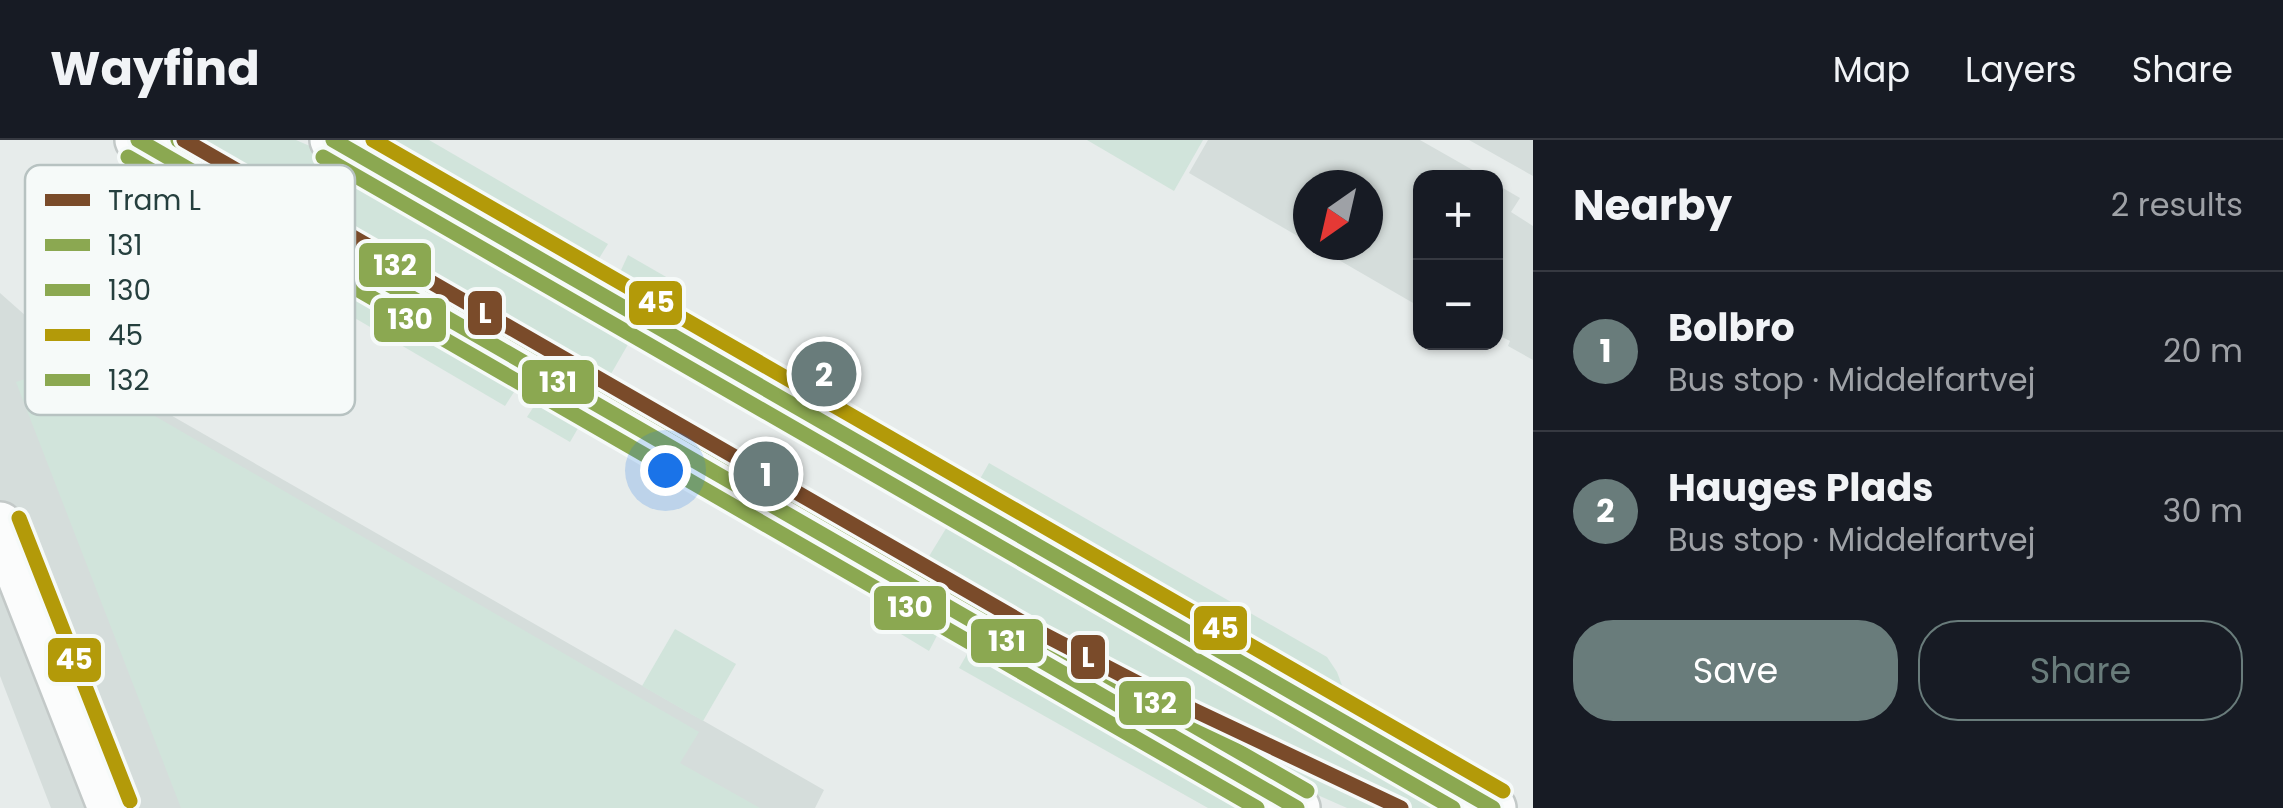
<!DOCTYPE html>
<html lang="en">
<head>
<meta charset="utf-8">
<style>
  body { margin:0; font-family:Poppins,sans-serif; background:#20242c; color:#f1f3f6 }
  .controls { position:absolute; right:30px; top:30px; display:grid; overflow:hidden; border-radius:20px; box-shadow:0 2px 8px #0004 }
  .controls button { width:90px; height:90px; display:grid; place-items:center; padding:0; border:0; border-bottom:2px solid #363941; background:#171b24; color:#f1f3f6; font:50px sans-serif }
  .compass { position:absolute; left:1293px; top:30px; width:90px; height:90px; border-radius:50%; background:#171b24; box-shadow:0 2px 8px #0004; rotate:214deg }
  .you { position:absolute; left:665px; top:330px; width:35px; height:35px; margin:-25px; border:8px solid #fff; border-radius:50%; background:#1a73e8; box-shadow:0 0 0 15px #1a73e833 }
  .badge { display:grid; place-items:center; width:65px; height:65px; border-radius:50%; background:#697c7b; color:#fff; font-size:32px; font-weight:700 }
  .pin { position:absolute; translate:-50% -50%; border:5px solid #fff; box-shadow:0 2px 10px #0006 }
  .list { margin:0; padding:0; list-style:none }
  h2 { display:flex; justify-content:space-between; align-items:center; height:130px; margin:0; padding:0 40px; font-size:42px }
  h2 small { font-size:32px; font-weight:400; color:#9ea1a6 }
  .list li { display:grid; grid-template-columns:65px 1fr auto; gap:30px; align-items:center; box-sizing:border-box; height:160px; padding:0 40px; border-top:2px solid #363941 }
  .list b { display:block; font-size:38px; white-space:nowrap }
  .list p { margin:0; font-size:32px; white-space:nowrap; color:#9ea1a6 }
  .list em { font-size:32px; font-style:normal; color:#9ea1a6 }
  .actions { display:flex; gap:20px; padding:30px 40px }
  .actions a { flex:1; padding:22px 0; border:2px solid #697c7b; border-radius:40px; text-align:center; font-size:35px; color:#697c7b }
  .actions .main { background:#697c7b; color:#fff }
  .map { position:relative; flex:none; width:1533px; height:668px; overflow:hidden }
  header { display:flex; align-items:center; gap:60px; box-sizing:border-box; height:140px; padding:0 50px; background:#171b24; border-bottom:2px solid #363941 }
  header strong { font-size:48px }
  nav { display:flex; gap:55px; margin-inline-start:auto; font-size:35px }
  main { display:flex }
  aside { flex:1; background:#171b24 }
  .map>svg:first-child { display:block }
  .built { fill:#d5dddb }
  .green { fill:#d1e4db }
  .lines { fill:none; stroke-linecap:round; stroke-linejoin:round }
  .secondary-casing { stroke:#c3c9c8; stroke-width:50 }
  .secondary { stroke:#fbfcfc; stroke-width:45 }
  .bus-1-casing { stroke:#f6faf9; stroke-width:22 }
  .bus-2-casing { stroke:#f6faf9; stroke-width:22 }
  .bus-3-casing { stroke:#f6faf9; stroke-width:22 }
  .bus-4-casing { stroke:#f6faf9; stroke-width:22 }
  .bus-1 { stroke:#8ba851; stroke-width:15 }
  .bus-2 { stroke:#8ba851; stroke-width:15 }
  .bus-3 { stroke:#b39a09; stroke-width:15 }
  .bus-4 { stroke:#8ba851; stroke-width:15 }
  .tram-1-casing { stroke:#f6faf9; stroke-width:22 }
  .tram-1 { stroke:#7a4b2a; stroke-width:15 }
  .key { fill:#f6faf9; stroke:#b7c2c1; stroke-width:2.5 }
  .key-label { font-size:28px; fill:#253f3e }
  .line-badge { stroke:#f6faf9; stroke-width:4 }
  .badge-label { font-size:28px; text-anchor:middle; font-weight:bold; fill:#fff }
</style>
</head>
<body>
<header>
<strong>Wayfind</strong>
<nav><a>Map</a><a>Layers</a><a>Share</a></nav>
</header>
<main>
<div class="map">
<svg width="1533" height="668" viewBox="0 0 1533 668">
  <rect width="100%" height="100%" fill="#e7eceb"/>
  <!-- built -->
  <g class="built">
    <path d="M 1208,0 L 1420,0 L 1485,37 L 1420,38 L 1420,167 L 1313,105 L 1368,105 L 1368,45 L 1308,45 L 1308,102 L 1189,33 Z"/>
    <path d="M 1469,0 L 1533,0 L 1533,36 Z"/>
    <path d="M 1496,44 L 1520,58 L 1511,72 L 1533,86 L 1533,220 L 1508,206 L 1510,201 L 1498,195 L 1496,199 Z"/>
    <path d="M 0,153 L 78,222 L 824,650 L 815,668 L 51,668 L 0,536 Z"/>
  </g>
  <!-- green -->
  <g class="green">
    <path d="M 164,0 L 296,0 L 335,17 L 638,187 L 600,253 Z"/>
    <path d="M 356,0 L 429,0 L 608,104 L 593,128 Z"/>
    <path d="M 1087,0 L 1203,0 L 1174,51 Z"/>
    <path d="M 184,38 L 518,239 L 516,249 L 505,266 L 213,95 Z"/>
    <path d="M 628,115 L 668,138 L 649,171 L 616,141 Z"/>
    <path d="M 67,225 L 699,592 L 680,623 L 760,668 L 181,668 L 16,242 Z"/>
    <path d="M 542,254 L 588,271 L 570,302 L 527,277 Z"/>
    <path d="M 989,323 L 1327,517 L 1337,532 L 1354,577 L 972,353 Z"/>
    <path d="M 956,372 L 1472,668 L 1347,668 L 1243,622 L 917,436 Z"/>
    <path d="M 904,453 L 942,486 L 929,511 L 886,485 Z"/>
    <path d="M 675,489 L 736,524 L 703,581 L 642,546 Z"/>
    <path d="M 970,509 L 1016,516 L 1278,668 L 1208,668 L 959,528 Z"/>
  </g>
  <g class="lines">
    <!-- secondary casing -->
    <g class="secondary-casing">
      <g id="secondary">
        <path d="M 138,0 L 1297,668"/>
        <path d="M 333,0 L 1493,668"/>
        <path d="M 0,385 L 111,668"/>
      </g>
    </g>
    <!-- secondary -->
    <use href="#secondary" class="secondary"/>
    <!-- bus-1 casing -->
    <g class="bus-1-casing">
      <g id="bus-1">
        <path d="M 138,0 L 1297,668"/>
        <path d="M 333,0 L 1493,668"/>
      </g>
    </g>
    <!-- bus-2 casing -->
    <g class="bus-2-casing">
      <g id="bus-2">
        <path d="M 128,17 L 1257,668"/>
        <path d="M 323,17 L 1453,668"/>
      </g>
    </g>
    <!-- bus-3 casing -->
    <g class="bus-3-casing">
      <g id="bus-3">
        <path d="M 373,0 L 1503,651"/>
        <path d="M 19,378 L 130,661"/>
      </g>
    </g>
    <!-- bus-4 casing -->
    <g class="bus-4-casing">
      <path id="bus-4" d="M 178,0 L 1307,651"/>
    </g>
    <!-- bus-1 -->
    <use href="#bus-1" class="bus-1"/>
    <!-- bus-2 -->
    <use href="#bus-2" class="bus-2"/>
    <!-- bus-3 -->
    <use href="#bus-3" class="bus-3"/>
    <!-- bus-4 -->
    <use href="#bus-4" class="bus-4"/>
    <!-- tram-1 casing -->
    <g class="tram-1-casing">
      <path id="tram-1" d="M 184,0 L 1041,493 L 1147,548 L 1401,668"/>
    </g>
    <!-- tram-1 -->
    <use href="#tram-1" class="tram-1"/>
  </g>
  <!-- legend -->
  <rect x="25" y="25" width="330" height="250" rx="15" class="key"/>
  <rect x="45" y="54" width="45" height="12" fill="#7a4b2a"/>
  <rect x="45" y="99" width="45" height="12" fill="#8ba851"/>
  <rect x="45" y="144" width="45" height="12" fill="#8ba851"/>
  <rect x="45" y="189" width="45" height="12" fill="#b39a09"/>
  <rect x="45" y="234" width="45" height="12" fill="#8ba851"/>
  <g class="key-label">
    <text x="108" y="70">Tram L</text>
    <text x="108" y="115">131</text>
    <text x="108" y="160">130</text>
    <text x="108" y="205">45</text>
    <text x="108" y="250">132</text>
  </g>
  <g class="line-badge">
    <rect x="357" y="101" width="76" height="48" rx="10" fill="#8ba851"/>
    <rect x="627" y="139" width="57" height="48" rx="10" fill="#b39a09"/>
    <rect x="466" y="149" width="38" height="48" rx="10" fill="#7a4b2a"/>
    <rect x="372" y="156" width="76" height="48" rx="10" fill="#8ba851"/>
    <rect x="520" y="218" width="76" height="48" rx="10" fill="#8ba851"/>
    <rect x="872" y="444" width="76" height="48" rx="10" fill="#8ba851"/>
    <rect x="1192" y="464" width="57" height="48" rx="10" fill="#b39a09"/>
    <rect x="969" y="477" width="76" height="48" rx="10" fill="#8ba851"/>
    <rect x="1069" y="493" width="38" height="48" rx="10" fill="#7a4b2a"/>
    <rect x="46" y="496" width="57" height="48" rx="10" fill="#b39a09"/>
    <rect x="1117" y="539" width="76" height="48" rx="10" fill="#8ba851"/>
  </g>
  <g class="badge-label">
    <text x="395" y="135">132</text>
    <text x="656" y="172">45</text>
    <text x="485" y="183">L</text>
    <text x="410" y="189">130</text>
    <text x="558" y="252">131</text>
    <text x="910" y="477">130</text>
    <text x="1220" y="498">45</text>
    <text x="1007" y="511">131</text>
    <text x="1088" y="527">L</text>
    <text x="74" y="529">45</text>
    <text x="1155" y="573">132</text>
  </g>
</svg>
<div class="controls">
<button>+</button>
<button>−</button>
</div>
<svg class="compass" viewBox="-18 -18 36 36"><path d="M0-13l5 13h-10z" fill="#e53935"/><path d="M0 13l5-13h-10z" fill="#9ea1a6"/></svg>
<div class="you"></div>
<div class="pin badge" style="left:766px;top:334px">1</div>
<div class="pin badge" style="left:824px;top:234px">2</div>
</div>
<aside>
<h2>Nearby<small>2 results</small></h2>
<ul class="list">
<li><span class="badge">1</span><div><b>Bolbro</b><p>Bus stop · Middelfartvej</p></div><em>20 m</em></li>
<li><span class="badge">2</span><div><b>Hauges Plads</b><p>Bus stop · Middelfartvej</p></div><em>30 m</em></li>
</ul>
<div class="actions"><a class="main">Save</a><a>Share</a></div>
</aside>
</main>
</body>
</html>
